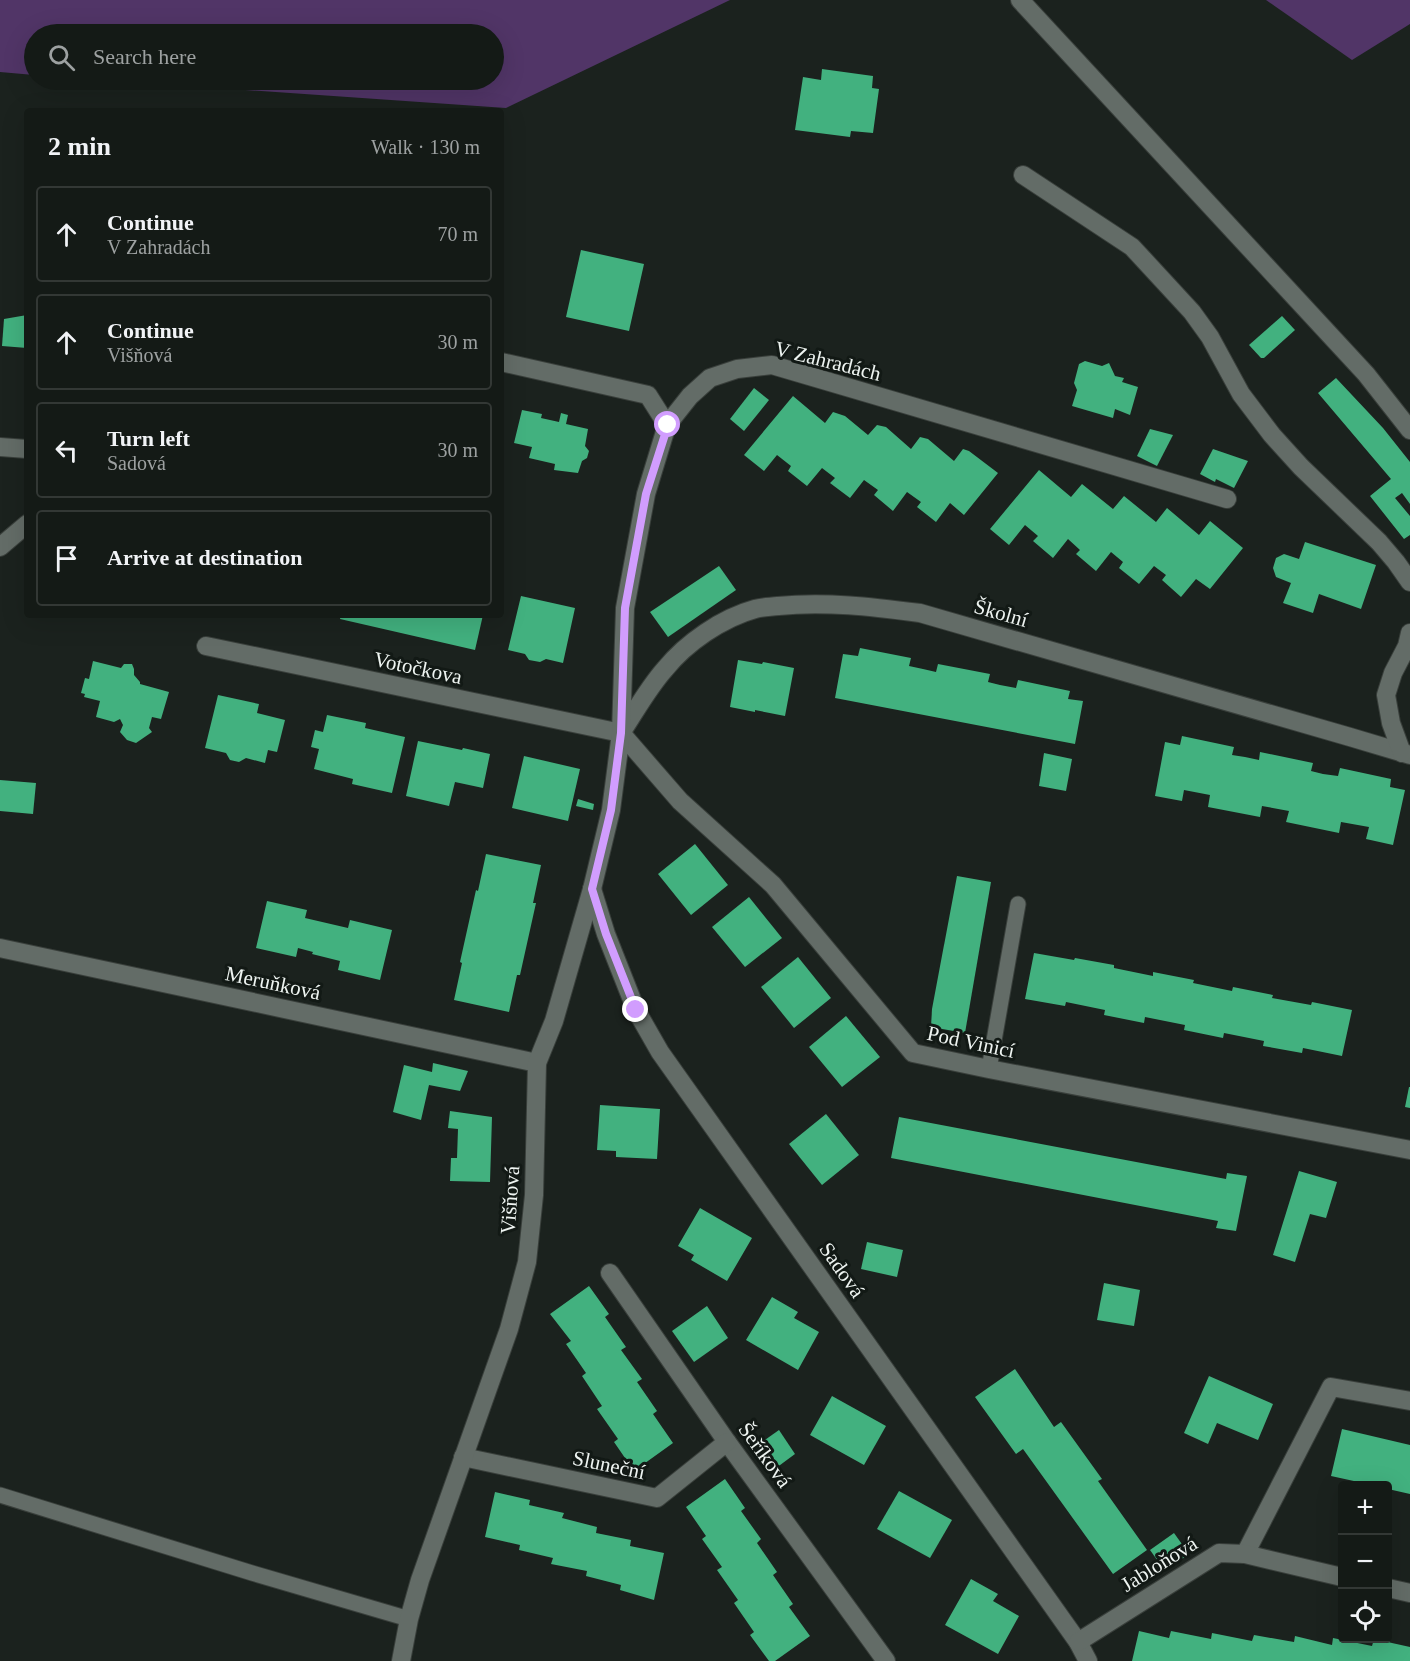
<!DOCTYPE html>
<html lang="en">
<head>
<meta charset="utf-8">
<style>
  body { margin:0; font-family:"Times New Roman",serif; background:#1d231f; color:#f1f3f6 }
  .controls { position:absolute; right:18px; bottom:18px; display:grid; overflow:hidden; border-radius:6px; box-shadow:0 6px 24px #0002 }
  .controls button { width:54px; height:54px; display:grid; place-items:center; padding:0; border:0; border-bottom:2px solid #333835; background:#141a16; color:#f1f3f6; font:30px sans-serif }
  .stop { position:absolute; width:18px; height:18px; margin:-14px; border:4px solid #d19dfe; border-radius:50%; background:#fff }
  .stop.end { background:#d19dfe; border-color:#fff; box-shadow:0 2px 6px #0008 }
  .list { margin:0; padding:0; list-style:none }
  h2 { display:flex; justify-content:space-between; align-items:center; height:78px; margin:0; padding:0 24px; font-size:26px }
  h2 small { font-size:20px; font-weight:400; color:#9da1a1 }
  .list li { display:grid; grid-template-columns:39px 1fr auto; gap:18px; align-items:center; box-sizing:border-box; height:96px; margin:0 12px 12px; padding:0 12px; border:2px solid #333835; border-radius:6px }
  .list b { display:block; font-size:22px; white-space:nowrap }
  .list p { margin:0; font-size:20px; white-space:nowrap; color:#9da1a1 }
  .list em { font-size:20px; font-style:normal; color:#9da1a1 }
  .icon { flex:none; width:33px; height:33px; fill:none; stroke:currentColor; stroke-width:2; stroke-linecap:round; stroke-linejoin:round }
  .map { position:relative; flex:none; width:1410px; height:1661px; overflow:hidden }
  .search { position:absolute; background:#141a16; box-shadow:0 6px 24px #0002; left:24px; top:24px; width:480px; height:66px; display:flex; align-items:center; gap:15px; box-sizing:border-box; padding:0 21px; border-radius:33px; color:#9da1a1; font-size:22px }
  .panel { position:absolute; background:#141a16; box-shadow:0 6px 24px #0002; left:24px; top:108px; width:480px; height:510px; border-radius:6px }
  .map>svg:first-child { display:block }
  .green { fill:#513567 }
  .building { fill:#42b17f }
  .lines { fill:none; stroke-linecap:round; stroke-linejoin:round }
  .lane-casing { stroke:#393f3b; stroke-width:17 }
  .street-casing { stroke:#393f3b; stroke-width:20 }
  .lane { stroke:#636c67; stroke-width:15 }
  .street { stroke:#636c67; stroke-width:18 }
  .route { stroke:#d19dfe; stroke-width:8 }
  .labels { text-anchor:middle; stroke-width:6; stroke-linejoin:round; paint-order:stroke }
  .street-label { font-size:21px; fill:#eef4f1; stroke:#121915 }
</style>
</head>
<body>
<div class="map">
<svg width="1410" height="1661" viewBox="0 0 1410 1661">
  <rect width="100%" height="100%" fill="#1b221e"/>
  <!-- green -->
  <g class="green">
    <path d="M 0,0 L 730,0 L 506,108 L 101,80 L 494,80 L 494,34 L 34,34 L 34,75 L 0,72 Z"/>
    <path d="M 1266,0 L 1410,0 L 1410,24 L 1352,60 Z"/>
  </g>
  <!-- building -->
  <g class="building">
    <path d="M 822,69 L 873,76 L 872,88 L 879,89 L 873,133 L 851,131 L 850,137 L 795,130 L 803,77 L 821,80 Z"/>
    <path d="M 581,250 L 644,264 L 629,331 L 566,317 Z"/>
    <path d="M 27,315 L 27,348 L 2,346 L 4,319 Z"/>
    <path d="M 1282,316 L 1295,330 L 1264,358 L 1261,358 L 1249,345 Z"/>
    <path d="M 1085,361 L 1102,366 L 1109,363 L 1115,376 L 1124,378 L 1122,382 L 1138,387 L 1130,415 L 1115,409 L 1113,418 L 1072,406 L 1077,390 L 1074,383 L 1079,364 Z"/>
    <path d="M 1336,378 L 1383,428 L 1410,462 L 1410,504 L 1402,493 L 1395,498 L 1410,516 L 1410,535 L 1404,539 L 1370,496 L 1391,479 L 1318,393 Z"/>
    <path d="M 754,388 L 769,400 L 744,431 L 730,419 Z"/>
    <path d="M 793,396 L 825,423 L 833,412 L 845,416 L 868,435 L 877,425 L 886,427 L 911,449 L 920,437 L 928,439 L 954,461 L 963,449 L 969,451 L 998,473 L 964,515 L 950,503 L 936,522 L 917,507 L 921,502 L 907,492 L 893,511 L 874,495 L 878,490 L 864,480 L 850,498 L 830,483 L 835,478 L 822,468 L 807,486 L 788,471 L 791,466 L 777,455 L 764,471 L 744,455 Z"/>
    <path d="M 522,410 L 542,414 L 541,418 L 559,422 L 561,413 L 568,415 L 566,424 L 588,429 L 585,446 L 589,451 L 587,458 L 582,461 L 578,473 L 554,470 L 555,464 L 529,458 L 532,447 L 514,443 Z"/>
    <path d="M 1150,429 L 1173,435 L 1157,466 L 1137,456 Z"/>
    <path d="M 1213,449 L 1248,461 L 1234,488 L 1216,479 L 1215,482 L 1200,474 Z"/>
    <path d="M 1039,470 L 1071,497 L 1082,484 L 1113,509 L 1124,496 L 1156,522 L 1167,508 L 1199,535 L 1210,521 L 1243,548 L 1210,589 L 1196,579 L 1181,597 L 1162,580 L 1166,575 L 1154,566 L 1139,584 L 1119,568 L 1123,562 L 1111,552 L 1096,571 L 1076,554 L 1080,550 L 1068,539 L 1053,558 L 1033,541 L 1038,536 L 1025,525 L 1009,545 L 990,529 Z"/>
    <path d="M 1305,542 L 1376,565 L 1361,609 L 1319,594 L 1313,613 L 1283,603 L 1291,583 L 1276,577 L 1273,568 L 1276,558 L 1284,554 L 1299,559 Z"/>
    <path d="M 719,566 L 736,590 L 668,637 L 650,612 Z"/>
    <path d="M 521,596 L 575,608 L 563,663 L 546,659 L 540,662 L 529,660 L 525,654 L 508,650 Z"/>
    <path d="M 341,615 L 483,615 L 475,650 L 340,619 Z"/>
    <path d="M 860,648 L 911,658 L 909,666 L 923,669 L 936,672 L 938,664 L 990,674 L 988,682 L 1000,685 L 1016,688 L 1018,680 L 1070,691 L 1068,699 L 1083,701 L 1075,744 L 835,698 L 843,654 L 858,656 Z"/>
    <path d="M 738,660 L 762,664 L 763,662 L 794,668 L 785,716 L 755,710 L 755,712 L 730,707 Z"/>
    <path d="M 93,661 L 121,668 L 124,664 L 132,664 L 134,669 L 134,675 L 140,682 L 140,684 L 169,692 L 161,719 L 152,717 L 149,728 L 152,732 L 136,743 L 127,740 L 120,732 L 123,725 L 120,719 L 114,722 L 96,717 L 100,701 L 84,697 L 85,694 L 81,693 L 85,678 L 89,679 Z"/>
    <path d="M 218,695 L 259,704 L 257,713 L 285,720 L 277,752 L 268,750 L 265,763 L 246,758 L 239,762 L 230,760 L 226,753 L 205,748 Z"/>
    <path d="M 327,715 L 366,723 L 365,728 L 405,737 L 392,793 L 352,784 L 353,779 L 314,769 L 319,749 L 311,747 L 315,730 L 323,732 Z"/>
    <path d="M 1182,736 L 1234,747 L 1232,755 L 1245,757 L 1259,760 L 1260,752 L 1313,763 L 1311,771 L 1323,774 L 1338,776 L 1340,768 L 1391,779 L 1390,787 L 1405,790 L 1393,845 L 1366,839 L 1369,827 L 1341,822 L 1339,833 L 1286,822 L 1289,811 L 1262,806 L 1260,817 L 1208,807 L 1210,795 L 1184,790 L 1182,801 L 1155,796 L 1165,742 L 1180,745 Z"/>
    <path d="M 418,741 L 462,750 L 463,748 L 490,754 L 483,788 L 455,782 L 449,806 L 406,796 Z"/>
    <path d="M 1044,753 L 1072,759 L 1066,791 L 1039,786 Z"/>
    <path d="M 524,756 L 580,769 L 568,821 L 512,808 Z"/>
    <path d="M 0,780 L 36,783 L 33,814 L 0,811 Z"/>
    <path d="M 578,799 L 594,804 L 593,810 L 576,806 Z"/>
    <path d="M 695,844 L 728,885 L 691,915 L 658,874 Z"/>
    <path d="M 486,854 L 541,865 L 533,903 L 536,903 L 520,975 L 517,975 L 509,1012 L 454,1000 L 462,963 L 460,962 L 476,890 L 478,891 Z"/>
    <path d="M 957,876 L 991,882 L 965,1033 L 931,1027 L 932,1009 Z"/>
    <path d="M 749,897 L 782,938 L 745,967 L 712,927 Z"/>
    <path d="M 267,901 L 307,910 L 305,918 L 348,928 L 350,920 L 392,930 L 380,980 L 338,970 L 340,961 L 312,954 L 313,952 L 298,948 L 296,957 L 256,948 Z"/>
    <path d="M 1034,953 L 1074,960 L 1075,958 L 1114,965 L 1114,968 L 1153,976 L 1153,972 L 1194,980 L 1193,983 L 1232,991 L 1233,987 L 1273,995 L 1272,998 L 1311,1005 L 1312,1002 L 1352,1010 L 1342,1056 L 1303,1048 L 1302,1053 L 1263,1046 L 1264,1041 L 1224,1033 L 1223,1038 L 1184,1030 L 1185,1025 L 1145,1017 L 1144,1023 L 1104,1015 L 1105,1010 L 1066,1002 L 1065,1006 L 1025,999 Z"/>
    <path d="M 798,957 L 831,998 L 794,1028 L 761,987 Z"/>
    <path d="M 846,1016 L 880,1057 L 842,1087 L 809,1047 Z"/>
    <path d="M 433,1063 L 468,1071 L 460,1091 L 429,1085 L 421,1120 L 393,1112 L 404,1065 L 432,1072 Z"/>
    <path d="M 1409,1087 L 1410,1087 L 1410,1108 L 1405,1107 Z"/>
    <path d="M 600,1105 L 660,1109 L 657,1159 L 616,1157 L 616,1151 L 597,1150 Z"/>
    <path d="M 450,1111 L 492,1117 L 490,1182 L 450,1181 L 451,1158 L 457,1158 L 458,1129 L 448,1128 Z"/>
    <path d="M 826,1114 L 859,1155 L 822,1185 L 789,1144 Z"/>
    <path d="M 899,1117 L 1226,1179 L 1227,1173 L 1247,1176 L 1236,1231 L 1216,1228 L 1218,1221 L 891,1158 Z"/>
    <path d="M 1299,1171 L 1337,1182 L 1326,1218 L 1310,1214 L 1295,1262 L 1273,1255 Z"/>
    <path d="M 700,1208 L 752,1238 L 727,1281 L 691,1260 L 694,1255 L 678,1246 Z"/>
    <path d="M 867,1242 L 903,1250 L 897,1277 L 861,1269 Z"/>
    <path d="M 1104,1283 L 1140,1290 L 1134,1326 L 1097,1320 Z"/>
    <path d="M 589,1286 L 609,1314 L 605,1317 L 626,1347 L 621,1350 L 642,1379 L 637,1382 L 657,1411 L 653,1414 L 673,1443 L 634,1471 L 614,1442 L 618,1439 L 597,1409 L 602,1406 L 582,1376 L 586,1373 L 566,1344 L 571,1341 L 550,1314 Z"/>
    <path d="M 772,1297 L 798,1312 L 794,1318 L 819,1332 L 798,1370 L 746,1340 Z"/>
    <path d="M 707,1306 L 728,1338 L 694,1362 L 672,1331 Z"/>
    <path d="M 1015,1369 L 1054,1427 L 1061,1422 L 1102,1479 L 1098,1481 L 1147,1550 L 1113,1574 L 1023,1449 L 1016,1454 L 975,1397 Z"/>
    <path d="M 1209,1376 L 1273,1404 L 1258,1440 L 1217,1423 L 1208,1444 L 1184,1433 Z"/>
    <path d="M 832,1396 L 886,1426 L 864,1465 L 810,1435 Z"/>
    <path d="M 1342,1429 L 1410,1445 L 1410,1494 L 1388,1489 L 1388,1485 L 1372,1485 L 1331,1476 Z"/>
    <path d="M 779,1430 L 795,1454 L 772,1471 L 755,1447 Z"/>
    <path d="M 725,1479 L 745,1508 L 741,1511 L 761,1539 L 757,1543 L 777,1572 L 773,1575 L 793,1604 L 789,1607 L 810,1636 L 775,1661 L 769,1661 L 750,1635 L 754,1632 L 734,1603 L 738,1600 L 717,1570 L 722,1567 L 702,1539 L 706,1536 L 686,1507 Z"/>
    <path d="M 899,1491 L 952,1520 L 930,1558 L 877,1529 Z"/>
    <path d="M 495,1492 L 530,1500 L 529,1505 L 564,1513 L 562,1518 L 597,1527 L 596,1533 L 631,1540 L 630,1546 L 664,1553 L 654,1600 L 620,1590 L 621,1585 L 586,1576 L 587,1571 L 551,1564 L 553,1558 L 519,1550 L 520,1545 L 485,1537 Z"/>
    <path d="M 1174,1533 L 1189,1554 L 1165,1571 L 1150,1550 Z"/>
    <path d="M 971,1579 L 998,1594 L 993,1601 L 1019,1616 L 998,1654 L 945,1625 Z"/>
    <path d="M 1139,1631 L 1169,1638 L 1171,1631 L 1211,1639 L 1212,1633 L 1252,1641 L 1254,1635 L 1294,1642 L 1295,1636 L 1332,1645 L 1333,1638 L 1372,1646 L 1374,1639 L 1410,1647 L 1410,1661 L 1132,1661 Z"/>
  </g>
  <g class="lines">
    <!-- lane casing -->
    <g class="lane-casing">
      <g id="lane">
        <path d="M 989,1069 L 1018,904"/>
        <path d="M 0,1495 L 252,1573 L 409,1619"/>
      </g>
    </g>
    <!-- street casing -->
    <g class="street-casing">
      <g id="street">
        <path d="M 1020,0 L 1366,374 L 1410,430"/>
        <path d="M 1023,175 L 1132,247 L 1192,312 L 1210,337 L 1241,394 L 1272,435 L 1301,467 L 1379,542 L 1396,562 L 1410,582"/>
        <path d="M 501,362 L 648,395 L 667,425"/>
        <path d="M 0,447 L 27,449"/>
        <path d="M 0,547 L 27,524"/>
        <path d="M 206,646 L 621,733"/>
        <path d="M 621,733 L 680,801 L 773,885 L 913,1053 L 989,1069 L 1410,1150"/>
        <path d="M 621,733 C 635,712 648,688 665,669 C 686,643 722,618 755,609 C 762,607 770,607 778,606 C 825,601 873,607 920,613 L 1350,737 L 1410,755"/>
        <path d="M 1402,753 L 1391,723 L 1386,695 L 1393,673 L 1407,646 L 1410,633"/>
        <path d="M 592,889 L 606,934 L 636,1010 L 660,1052 L 1078,1642 L 1088,1661"/>
        <path d="M 0,948 L 537,1063"/>
        <path d="M 610,1273 L 727,1442 L 886,1661"/>
        <path d="M 463,1457 L 657,1498 L 727,1442"/>
        <path d="M 1245,1554 L 1331,1387 L 1410,1401"/>
        <path d="M 1388,1588 L 1410,1593"/>
        <path d="M 1078,1642 L 1219,1553 L 1245,1554 L 1342,1577"/>
        <path d="M 401,1661 L 409,1619 L 420,1580 L 509,1329 L 527,1262 L 534,1195 L 537,1063 L 554,1021 L 592,889 L 611,810 L 621,733 L 625,608 L 646,494 L 667,425 L 690,396 L 710,378 L 737,369 L 772,365 L 1227,499"/>
      </g>
    </g>
    <!-- lane -->
    <use href="#lane" class="lane"/>
    <!-- street -->
    <use href="#street" class="street"/>
  </g>
  <g class="lines">
    <!-- route -->
    <path class="route" d="M 636,1010 L 606,934 L 592,889 L 611,810 L 621,733 L 625,608 L 646,494 L 668,425"/>
  </g>
  <g class="labels">
    <!-- street labels -->
    <g class="street-label">
      <text transform="translate(828 361) rotate(14)" y="7">V Zahradách</text>
      <text transform="translate(1001 613) rotate(16)" y="7">Školní</text>
      <text transform="translate(418 668) rotate(12)" y="7">Votočkova</text>
      <text transform="translate(273 983) rotate(12)" y="7">Meruňková</text>
      <text transform="translate(971 1042) rotate(12)" y="7">Pod Vinicí</text>
      <text transform="translate(510 1200) rotate(-86)" y="7">Višňová</text>
      <text transform="translate(842 1270) rotate(55)" y="7">Sadová</text>
      <text transform="translate(765 1455) rotate(54)" y="7">Šeříková</text>
      <text transform="translate(609 1465) rotate(12)" y="7">Sluneční</text>
      <text transform="translate(1159 1564) rotate(-32)" y="7">Jabloňová</text>
    </g>
  </g>
</svg>
<div class="controls">
<button>+</button>
<button>−</button>
<button><svg class="icon" aria-label="locate" viewBox="0 0 24 24"><circle cx="12" cy="12" r="6"/><path d="M12 2v4M12 18v4M2 12h4M18 12h4"/></svg></button>
</div>
<div class="stop" style="left:668px;top:425px"></div>
<div class="stop end" style="left:636px;top:1010px"></div>
<div class="search"><svg class="icon" aria-label="search" viewBox="0 0 24 24"><circle cx="10" cy="10" r="6"/><path d="M15 15l6 6"/></svg>Search here</div>
<section class="panel">
<h2>2 min<small>Walk · 130 m</small></h2>
<ul class="list">
<li><svg class="icon" aria-label="ahead" viewBox="0 0 24 24"><path d="M12 20V5M6 11l6-6 6 6"/></svg><div><b>Continue</b><p>V Zahradách</p></div><em>70 m</em></li>
<li><svg class="icon" aria-label="ahead" viewBox="0 0 24 24"><path d="M12 20V5M6 11l6-6 6 6"/></svg><div><b>Continue</b><p>Višňová</p></div><em>30 m</em></li>
<li><svg class="icon" aria-label="left" viewBox="0 0 24 24"><path d="M17 20v-9H6M10 6l-5 5 5 5"/></svg><div><b>Turn left</b><p>Sadová</p></div><em>30 m</em></li>
<li><svg class="icon" aria-label="arrive" viewBox="0 0 24 24"><path d="M6 21V4h12l-3 4 3 4H6"/></svg><div><b>Arrive at destination</b></div></li>
</ul>
</section>
</div>
</body>
</html>
